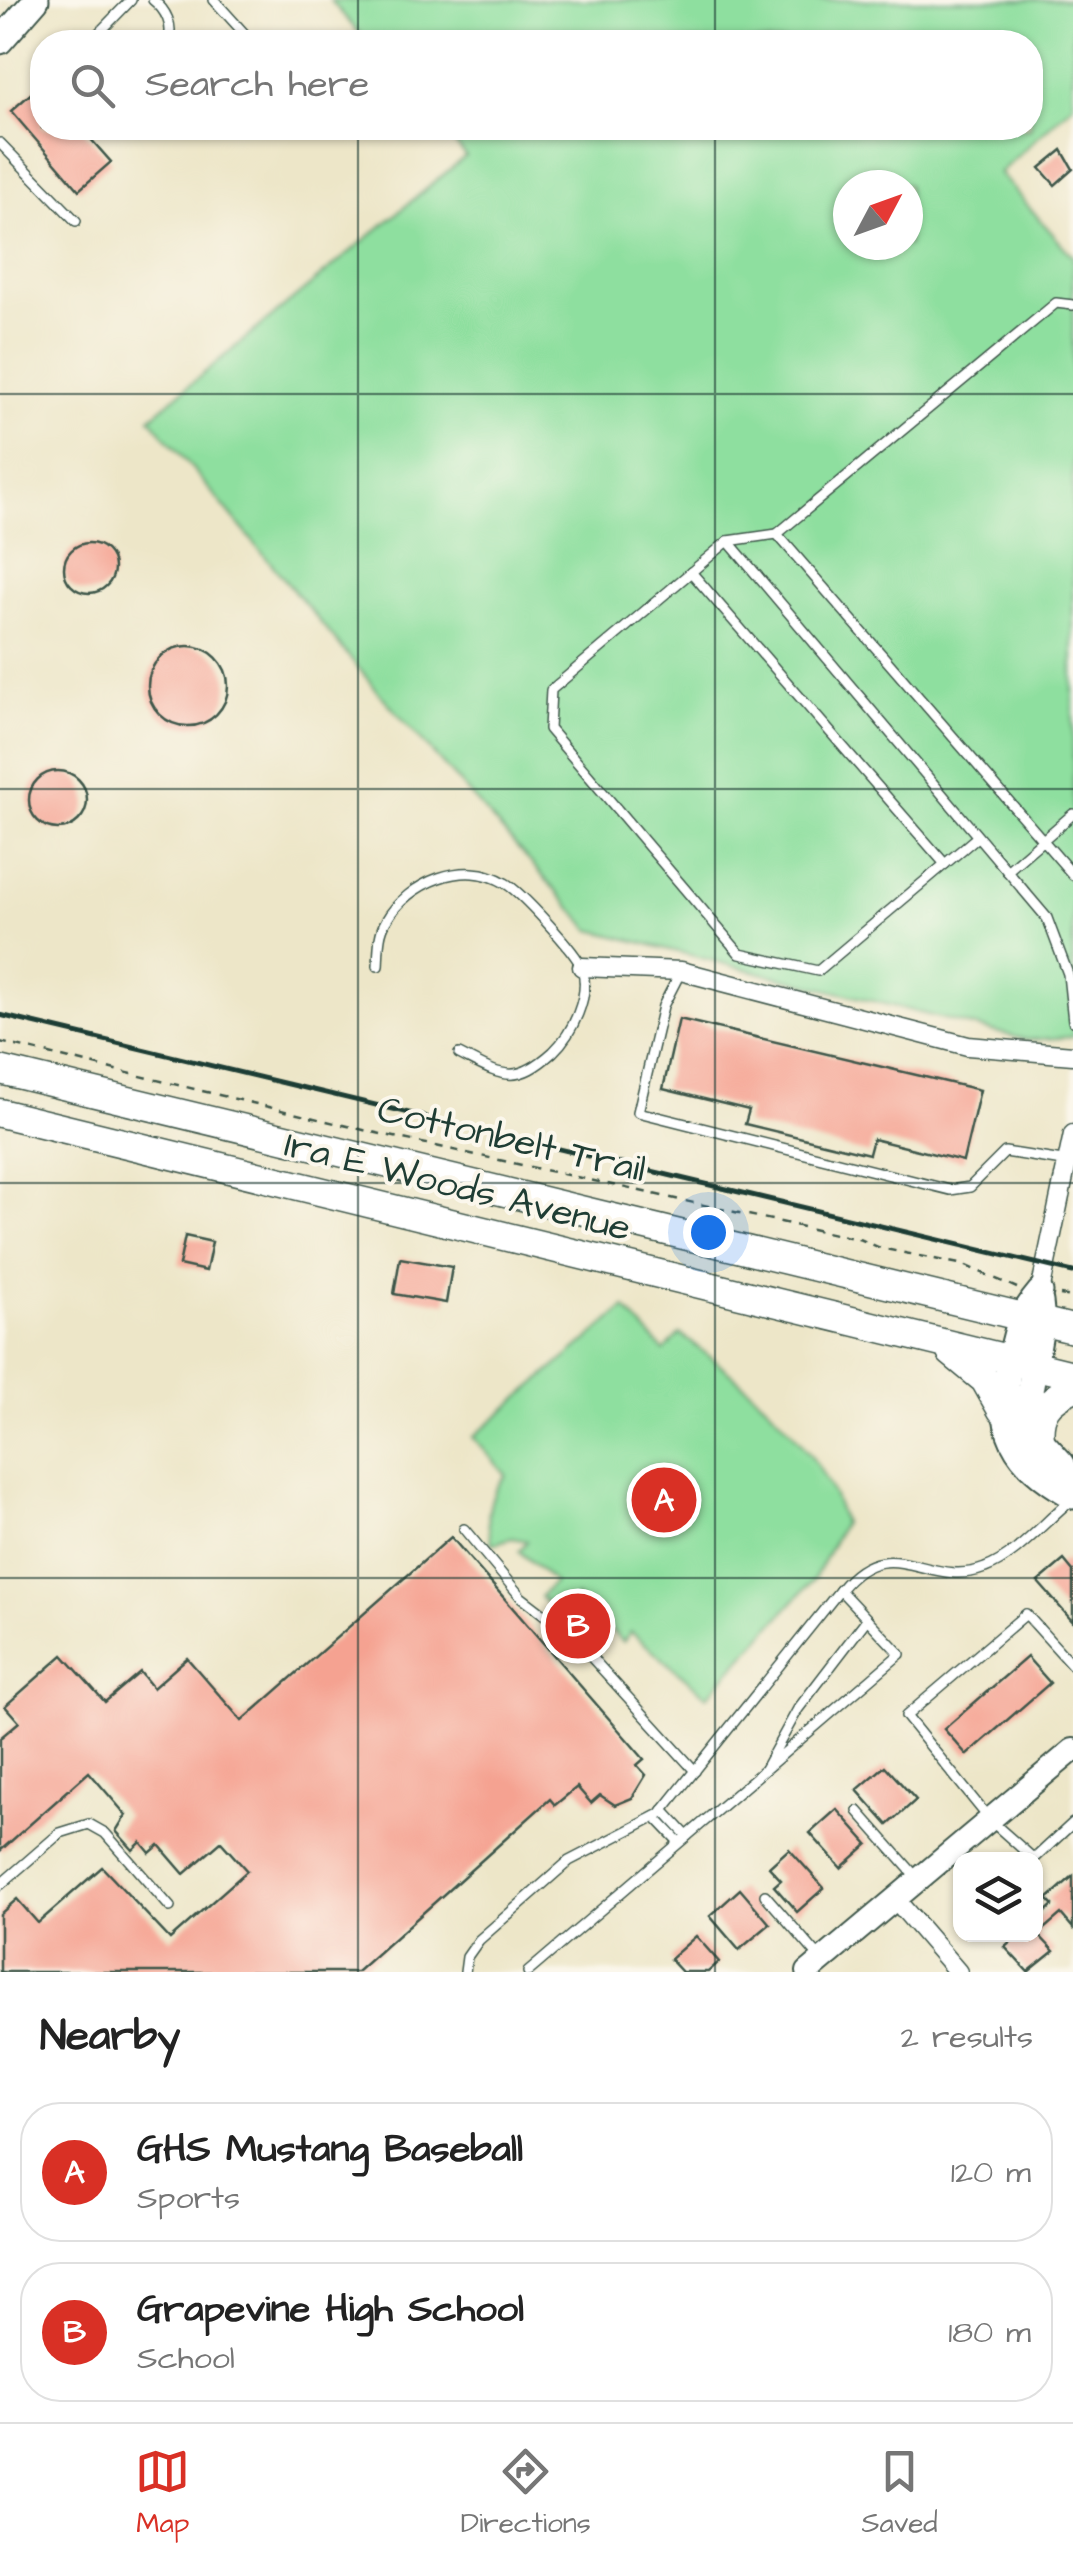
<!DOCTYPE html>
<html lang="en">
<head>
<meta charset="utf-8">
<style>
  body { margin:0; font-family:"Architects Daughter",sans-serif; background:#f6f6f6; color:#222 }
  .controls { position:absolute; right:30px; bottom:30px; display:grid; overflow:hidden; border-radius:20px; box-shadow:0 2px 8px #0004 }
  .controls button { width:90px; height:90px; display:grid; place-items:center; padding:0; border:0; border-bottom:2px solid #e0e0e0; background:#fff; color:#222; font:50px sans-serif }
  .compass { position:absolute; left:833px; top:170px; width:90px; height:90px; border-radius:50%; background:#fff; box-shadow:0 2px 8px #0004; rotate:49deg }
  .you { position:absolute; left:708px; top:1232px; width:35px; height:35px; margin:-25px; border:8px solid #fff; border-radius:50%; background:#1a73e8; box-shadow:0 0 0 15px #1a73e833 }
  .badge { display:grid; place-items:center; width:65px; height:65px; border-radius:50%; background:#d93025; color:#fff; font-size:32px; font-weight:700 }
  .pin { position:absolute; translate:-50% -50%; border:5px solid #fff; box-shadow:0 2px 10px #0006 }
  .list { margin:0; padding:0; list-style:none }
  h2 { display:flex; justify-content:space-between; align-items:center; height:130px; margin:0; padding:0 40px; font-size:42px }
  h2 small { font-size:32px; font-weight:400; color:#767676 }
  .list li { display:grid; grid-template-columns:65px 1fr auto; gap:30px; align-items:center; box-sizing:border-box; height:140px; margin:0 20px 20px; padding:0 20px; border:2px solid #e0e0e0; border-radius:40px }
  .list b { display:block; font-size:38px; white-space:nowrap }
  .list p { margin:0; font-size:32px; white-space:nowrap; color:#767676 }
  .list em { font-size:32px; font-style:normal; color:#767676 }
  .icon { flex:none; width:55px; height:55px; fill:none; stroke:currentColor; stroke-width:2; stroke-linecap:round; stroke-linejoin:round }
  .map { position:relative; flex:none; width:1073px; height:1972px; overflow:hidden }
  .search { position:absolute; background:#fff; box-shadow:0 2px 8px #0004; left:30px; right:30px; top:30px; height:110px; display:flex; align-items:center; gap:25px; box-sizing:border-box; padding:0 35px; border-radius:40px; color:#767676; font-size:38px }
  .sheet { height:450px; background:#fff }
  nav { display:flex; justify-content:space-around; align-items:center; box-sizing:border-box; height:140px; border-top:2px solid #e0e0e0; background:#fff; font-size:28px; color:#767676 }
  nav a { display:grid; justify-items:center; gap:5px }
  nav .on { color:#d93025 }
  .map>svg:first-child { display:block }
  .green { fill:#8edf9f; stroke:#568e6a; stroke-width:2.5; fill-rule:evenodd }
  .building { fill:#f5a291 }
  .lines { fill:none; stroke-linecap:round; stroke-linejoin:round }
  .service-casing { stroke:#3e564a; stroke-width:12 }
  .minor-casing { stroke:#3e564a; stroke-width:21 }
  .tertiary-casing { stroke:#3e564a; stroke-width:26 }
  .secondary-casing { stroke:#3e564a; stroke-width:29 }
  .primary-casing { stroke:#3e564a; stroke-width:31 }
  .path { stroke:#3e564a; stroke-width:2.5; stroke-dasharray:8 8; stroke-linecap:butt }
  .service { stroke:#fff; stroke-width:9 }
  .minor { stroke:#fff; stroke-width:18 }
  .tertiary { stroke:#fff; stroke-width:22 }
  .secondary { stroke:#fff; stroke-width:25 }
  .primary { stroke:#fff; stroke-width:28 }
  .rail { stroke:#1f3d34; stroke-width:5 }
  .grid { fill:none; stroke:#1f3d34; stroke-width:2.5; stroke-opacity:0.55 }
  .labels { text-anchor:middle; stroke-width:8; stroke-linejoin:round; paint-order:stroke }
  .street-label { font-size:38px; fill:#1f3d34; stroke:#fbf7ec }
</style>
</head>
<body>
<div class="map">
<svg width="1073" height="1972" viewBox="0 0 1073 1972">
  <rect width="100%" height="100%" fill="#fbf7ec"/>
  <filter id="ink" filterUnits="userSpaceOnUse"><feTurbulence type="fractalNoise" baseFrequency=".01" numOctaves="2"/><feDisplacementMap in="SourceGraphic" scale="20" xChannelSelector="R" yChannelSelector="G"/><feConvolveMatrix kernelMatrix="1 2 1 2 8 2 1 2 1" color-interpolation-filters="sRGB"/></filter>
  <filter id="wash" filterUnits="userSpaceOnUse"><feTurbulence type="fractalNoise" baseFrequency=".0048" numOctaves="4" result="noise"/><feDisplacementMap in="SourceGraphic" scale="40" xChannelSelector="R" yChannelSelector="G"/><feGaussianBlur stdDeviation="2.25" result="paint"/><feColorMatrix in="noise" values="0 0 0 0 0 0 0 0 0 0 0 0 0 0 0 0 0 1.4 0 .05"/><feComposite in="paint" operator="in"/></filter>
  <g filter="url(#wash)">
    <rect width="100%" height="100%" fill="#ede6c8"/>
    <!-- green -->
    <g class="green">
      <path d="M 330,0 L 1073,0 L 1073,104 L 999,173 L 1073,257 L 1073,1037 L 1027,1040 L 591,930 L 381,695 L 150,418 L 466,156 L 442,128 L 1030,128 L 1030,42 L 367,42 ZM 848,185 L 908,185 L 908,245 L 848,245 Z"/>
      <path d="M 625,1308 L 664,1351 L 680,1334 C 744,1382 823,1443 843,1523 L 814,1579 L 707,1696 L 631,1632 L 623,1642 L 576,1597 L 560,1616 L 540,1597 L 554,1582 L 519,1551 L 527,1541 L 512,1538 L 492,1544 C 485,1516 488,1496 506,1475 L 473,1437 Z"/>
    </g>
    <g id="blocks">
      <!-- building -->
      <g class="building">
        <path d="M 42,84 L 42,128 L 81,128 L 111,162 L 79,190 L 11,111 Z"/>
        <path d="M 1062,150 L 1073,169 L 1055,185 L 1040,168 Z"/>
        <circle cx="89" cy="568" r="25"/>
        <circle cx="188" cy="686" r="40"/>
        <circle cx="58" cy="800" r="29"/>
        <path d="M 679,1019 L 980,1090 L 963,1161 L 873,1139 L 869,1154 L 745,1124 L 749,1110 L 663,1089 Z"/>
        <path d="M 185,1236 L 212,1242 L 206,1271 L 179,1265 Z"/>
        <path d="M 400,1258 L 452,1267 L 446,1303 L 394,1294 Z"/>
        <path d="M 451,1537 L 644,1759 L 637,1765 L 646,1775 L 632,1798 L 615,1805 L 600,1795 L 591,1803 L 577,1787 L 555,1805 L 550,1799 L 357,1972 L 0,1972 L 0,1914 L 17,1899 L 38,1923 L 102,1867 L 170,1939 L 247,1871 L 221,1842 L 184,1874 L 159,1845 L 150,1853 L 141,1842 L 133,1850 L 116,1831 L 126,1815 L 89,1772 L 0,1851 L 0,1738 L 19,1722 L 5,1706 L 63,1655 L 105,1702 L 140,1672 L 153,1688 L 187,1658 L 242,1721 Z"/>
        <path d="M 1064,1560 L 1073,1571 L 1073,1622 L 1038,1582 Z"/>
        <path d="M 1027,1657 L 1050,1683 L 967,1755 L 944,1729 Z"/>
        <path d="M 885,1766 L 916,1800 L 888,1825 L 857,1790 Z"/>
        <path d="M 837,1809 L 868,1844 L 841,1868 L 810,1833 Z"/>
        <path d="M 789,1849 L 824,1888 L 797,1912 L 774,1886 L 781,1880 L 769,1867 Z"/>
        <path d="M 1073,1876 L 1073,1928 L 1061,1914 L 1038,1934 L 1054,1951 L 1028,1972 L 1005,1947 L 1020,1934 L 1036,1934 L 1036,1920 L 1053,1905 L 1047,1899 Z"/>
        <path d="M 740,1889 L 770,1924 L 739,1950 L 710,1916 Z"/>
        <path d="M 696,1936 L 719,1962 L 708,1972 L 682,1972 L 670,1959 Z"/>
      </g>
    </g>
  </g>
  <g filter="url(#ink)">
    <use href="#blocks" fill-opacity="0" stroke="#3e564a" stroke-width="2.5"/>
    <g class="lines">
      <!-- service casing -->
      <g class="service-casing">
        <g id="service">
          <path d="M 153,0 C 166,10 174,26 168,42"/>
          <path d="M 214,0 L 252,42"/>
          <path d="M 90,42 L 131,0"/>
          <path d="M 0,143 L 76,221"/>
          <path d="M 777,534 L 1073,875"/>
          <path d="M 728,541 L 1047,918 L 1068,974 L 1073,1021"/>
          <path d="M 691,572 L 945,864"/>
          <path d="M 977,837 L 818,971 L 740,954 L 549,729 L 551,690 L 728,541 L 777,534 L 1056,303 L 1073,305"/>
          <path d="M 1007,871 L 1073,814"/>
          <path d="M 378,966 C 379,951 378,934 386,921 C 408,882 465,858 505,883 C 521,892 576,952 582,968 C 591,995 572,1034 553,1052 C 514,1087 501,1075 459,1054"/>
          <path d="M 681,971 L 663,1006 L 638,1112 L 950,1190 L 970,1187 L 1005,1152 L 1069,1162"/>
          <path d="M 464,1529 L 521,1597 L 572,1636 L 695,1771"/>
          <path d="M 840,1590 C 890,1528 928,1590 985,1568 C 1016,1557 1045,1521 1071,1500"/>
          <path d="M 1073,1666 L 1026,1614 L 906,1716 L 991,1821 L 1034,1859 L 1073,1823"/>
          <path d="M 765,1769 L 798,1709 L 867,1619"/>
          <path d="M 663,1810 L 687,1836"/>
          <path d="M 858,1811 L 918,1879"/>
          <path d="M 655,1817 L 678,1841"/>
          <path d="M 0,1885 L 60,1833 L 89,1824 L 105,1833 L 170,1907"/>
          <path d="M 765,1895 L 820,1958"/>
          <path d="M 465,1972 L 467,1957 L 479,1940 L 569,1861 L 660,1814 L 840,1590 L 900,1654 L 528,1972"/>
        </g>
      </g>
      <!-- minor casing -->
      <g class="minor-casing">
        <g id="minor">
          <path d="M 582,967 L 681,971 L 968,1046 L 1073,1055"/>
          <path d="M 1040,1292 L 1073,1134"/>
          <path d="M 896,1900 L 958,1972"/>
        </g>
      </g>
      <!-- tertiary casing -->
      <g class="tertiary-casing">
        <path id="tertiary" d="M 808,1972 L 1073,1750"/>
      </g>
      <!-- secondary casing -->
      <g class="secondary-casing">
        <g id="secondary">
          <path d="M 0,41 L 36,0"/>
          <path d="M 1040,1292 C 1018,1318 1017,1330 1010,1362 C 995,1430 1013,1462 1073,1496"/>
          <path d="M 1040,1302 L 1042,1321 L 1026,1414 L 1040,1440 L 1062,1464 L 1073,1493"/>
        </g>
      </g>
      <!-- primary casing -->
      <g class="primary-casing">
        <g id="primary">
          <path d="M 0,1070 L 1073,1329"/>
          <path d="M 0,1113 L 1073,1375"/>
          <path d="M 951,1352 L 985,1380 L 1002,1410"/>
          <path d="M 1040,1440 C 1037,1412 1048,1399 1073,1388"/>
        </g>
      </g>
      <!-- path -->
      <g class="path">
        <path d="M 0,1042 L 372,1132 L 862,1240 L 880,1248 L 964,1265 L 1017,1288"/>
        <path d="M 1060,1295 L 1073,1297"/>
      </g>
      <!-- service -->
      <use href="#service" class="service"/>
      <!-- minor -->
      <use href="#minor" class="minor"/>
      <!-- tertiary -->
      <use href="#tertiary" class="tertiary"/>
      <!-- secondary -->
      <use href="#secondary" class="secondary"/>
      <!-- primary -->
      <use href="#primary" class="primary"/>
      <!-- rail -->
      <path class="rail" d="M 0,1015 L 1073,1272"/>
    </g>
  </g>
  <!-- grid -->
  <path class="grid" d="M 358,0 L 358,42M 715,0 L 715,42M 358,128 L 358,1972M 715,128 L 715,1972M 0,394 L 1073,394M 0,789 L 1073,789M 0,1183 L 1073,1183M 0,1578 L 1073,1578"/>
  <g class="labels">
    <!-- street labels -->
    <g class="street-label">
      <text transform="translate(512 1138) rotate(13)" y="13">Cottonbelt Trail</text>
      <text transform="translate(458 1185) rotate(14)" y="13">Ira E Woods Avenue</text>
    </g>
  </g>
</svg>
<div class="controls">
<button><svg class="icon" aria-label="layers" viewBox="0 0 24 24"><path d="M12 4l9 5-9 5-9-5zM3 14l9 5 9-5"/></svg></button>
</div>
<svg class="compass" viewBox="-18 -18 36 36"><path d="M0-13l5 13h-10z" fill="#e53935"/><path d="M0 13l5-13h-10z" fill="#767676"/></svg>
<div class="you"></div>
<div class="pin badge" style="left:664px;top:1500px">A</div>
<div class="pin badge" style="left:578px;top:1626px">B</div>
<div class="search"><svg class="icon" aria-label="search" viewBox="0 0 24 24"><circle cx="10" cy="10" r="6"/><path d="M15 15l6 6"/></svg>Search here</div>
</div>
<section class="sheet">
<h2>Nearby<small>2 results</small></h2>
<ul class="list">
<li><span class="badge">A</span><div><b>GHS Mustang Baseball</b><p>Sports</p></div><em>120 m</em></li>
<li><span class="badge">B</span><div><b>Grapevine High School</b><p>School</p></div><em>180 m</em></li>
</ul>
</section>
<nav>
<a class="on"><svg class="icon" aria-label="map" viewBox="0 0 24 24"><path d="M3 6l6-2 6 2 6-2v14l-6 2-6-2-6 2zM9 4v14M15 6v14"/></svg>Map</a>
<a><svg class="icon" aria-label="directions" viewBox="0 0 24 24"><path d="M12 3l9 9-9 9-9-9zM9 14v-3h6M13 9l2 2-2 2"/></svg>Directions</a>
<a><svg class="icon" aria-label="saved" viewBox="0 0 24 24"><path d="M7 4h10v16l-5-4-5 4z"/></svg>Saved</a>
</nav>
</body>
</html>
